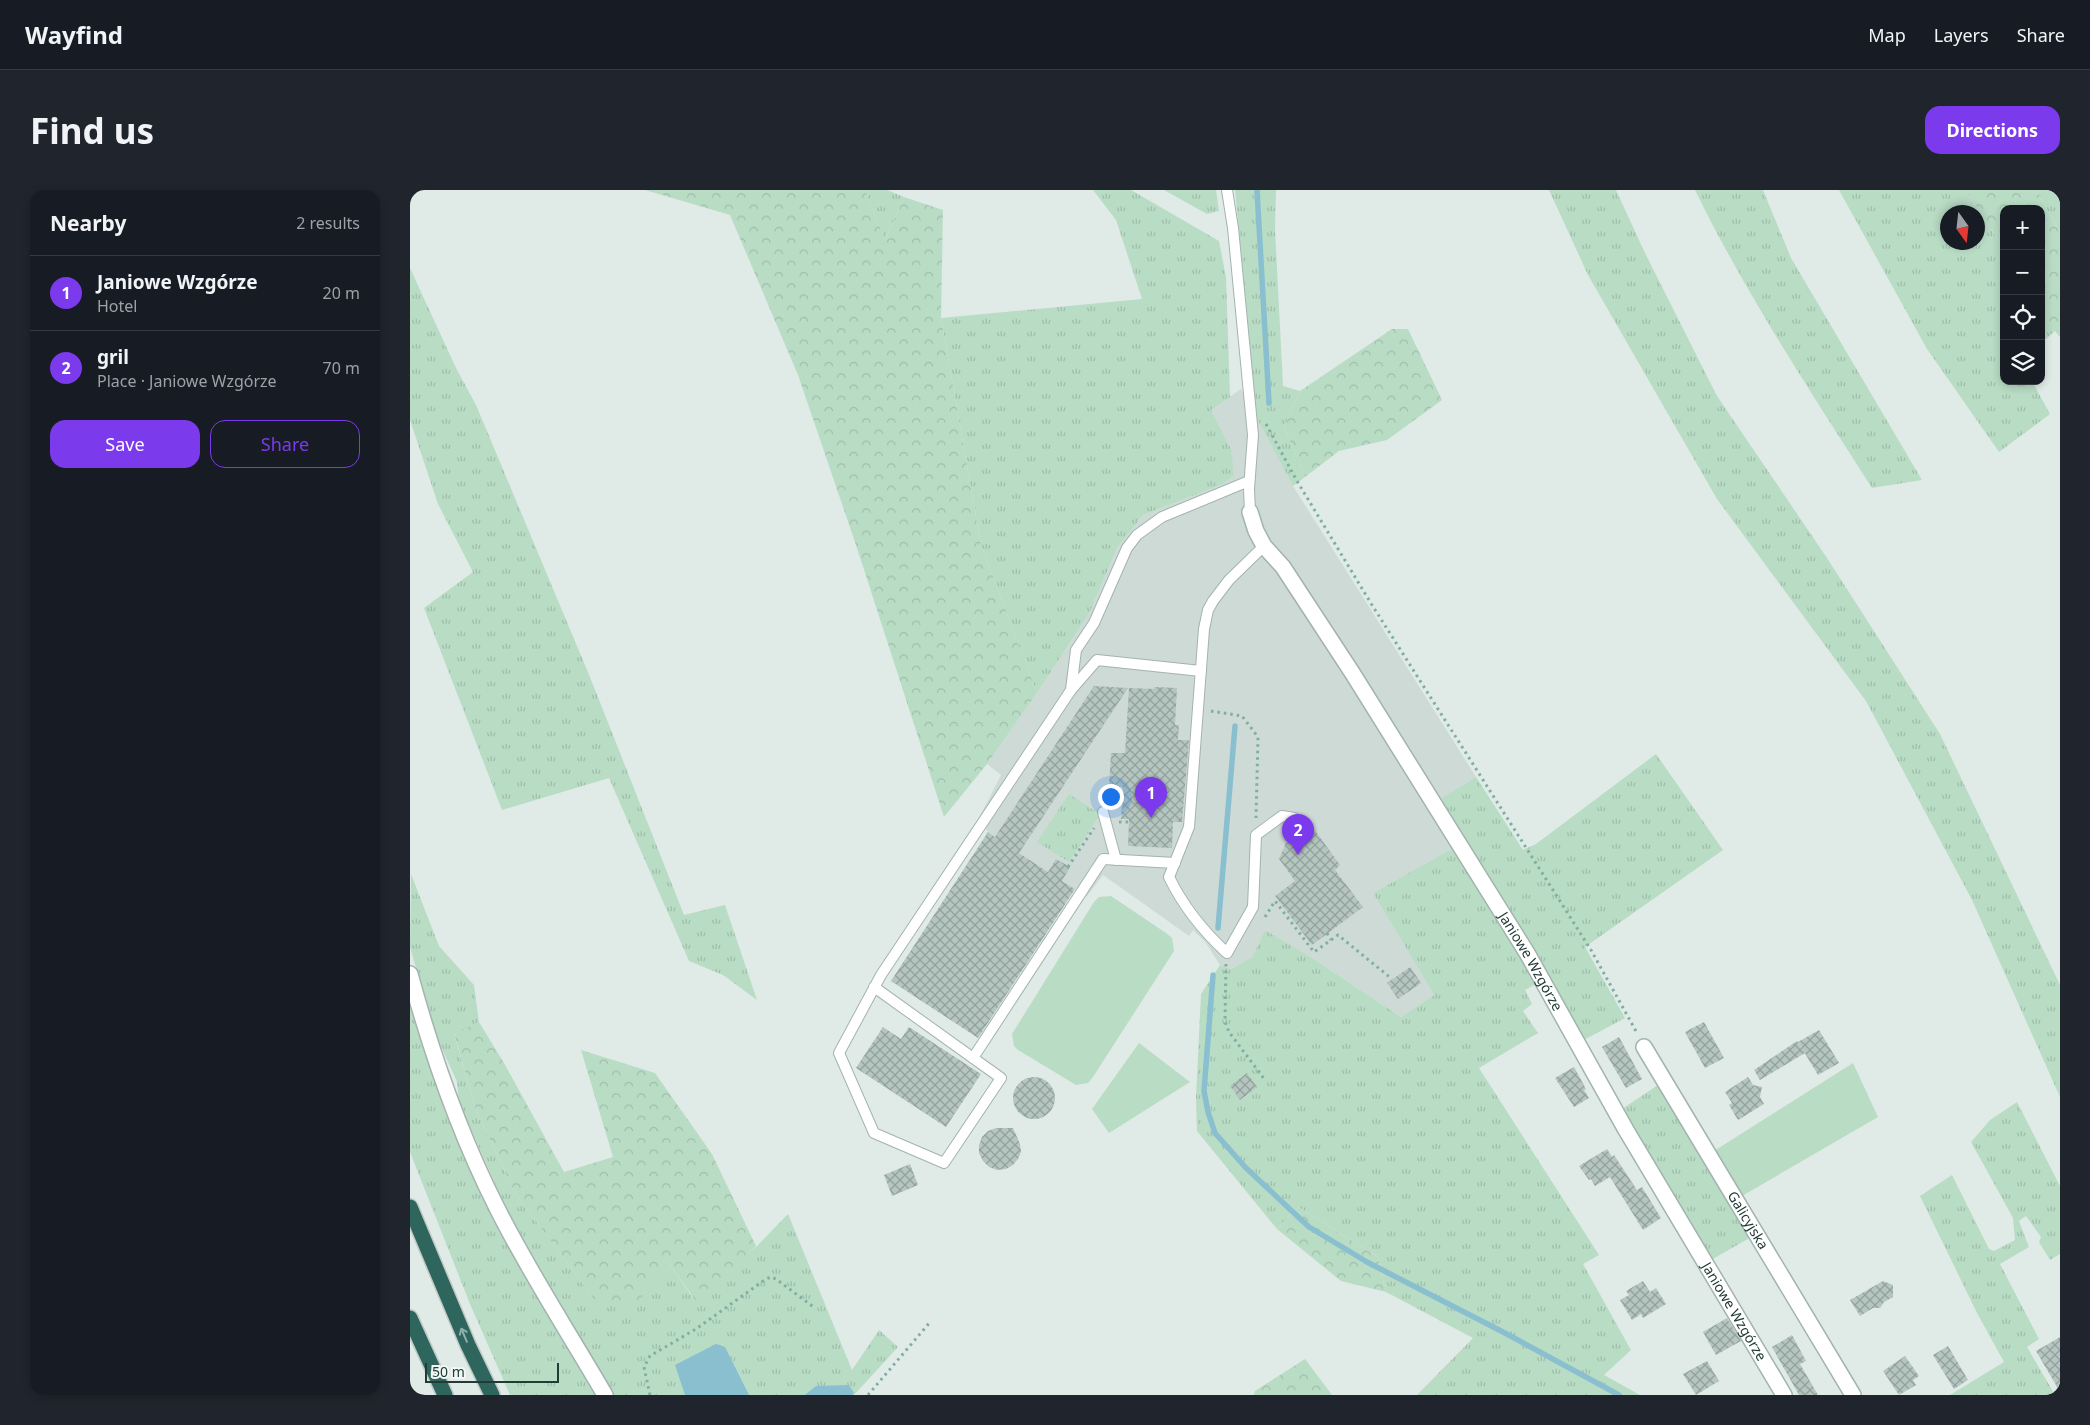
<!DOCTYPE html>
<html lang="en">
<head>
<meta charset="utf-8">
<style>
  body { margin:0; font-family:"Noto Sans",sans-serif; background:#20242c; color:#f1f3f6 }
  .controls { position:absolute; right:15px; top:15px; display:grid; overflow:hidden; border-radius:10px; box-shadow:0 2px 8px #0003 }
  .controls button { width:45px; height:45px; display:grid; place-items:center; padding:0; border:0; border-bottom:1px solid #363941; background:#171b24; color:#f1f3f6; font:25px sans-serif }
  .compass { position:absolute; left:1530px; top:15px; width:45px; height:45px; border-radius:50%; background:#171b24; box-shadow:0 2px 8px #0003; rotate:165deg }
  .scale { position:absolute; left:15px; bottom:12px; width:134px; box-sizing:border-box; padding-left:5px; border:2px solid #213b35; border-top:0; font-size:14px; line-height:18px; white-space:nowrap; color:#213b35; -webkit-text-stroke:4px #f0f7f4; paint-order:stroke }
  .you { position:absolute; left:700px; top:606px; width:18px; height:18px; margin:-12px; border:4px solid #fff; border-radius:50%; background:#1a73e8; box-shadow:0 0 0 8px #1a73e833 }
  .badge { display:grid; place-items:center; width:32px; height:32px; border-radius:50%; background:#7c3aed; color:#fff; font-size:16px; font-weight:700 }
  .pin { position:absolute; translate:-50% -41px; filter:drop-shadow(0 1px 2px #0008) }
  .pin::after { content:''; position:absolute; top:26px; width:18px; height:15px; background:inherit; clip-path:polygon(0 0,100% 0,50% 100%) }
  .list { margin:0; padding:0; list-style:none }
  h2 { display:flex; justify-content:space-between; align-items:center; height:65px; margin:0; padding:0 20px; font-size:21px }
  h2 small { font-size:16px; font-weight:400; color:#9ea1a6 }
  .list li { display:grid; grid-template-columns:32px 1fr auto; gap:15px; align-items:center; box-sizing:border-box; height:75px; padding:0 20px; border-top:1px solid #363941 }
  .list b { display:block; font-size:19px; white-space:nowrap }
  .list p { margin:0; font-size:16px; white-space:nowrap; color:#9ea1a6 }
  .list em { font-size:16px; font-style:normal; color:#9ea1a6 }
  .actions { display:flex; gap:10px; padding:15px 20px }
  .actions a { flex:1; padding:11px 0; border:1px solid #7c3aed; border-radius:15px; text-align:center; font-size:18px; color:#7c3aed }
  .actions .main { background:#7c3aed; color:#fff }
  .icon { flex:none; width:28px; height:28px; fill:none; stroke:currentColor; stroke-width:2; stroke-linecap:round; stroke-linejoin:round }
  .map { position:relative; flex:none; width:1650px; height:1205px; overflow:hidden; border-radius:15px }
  header { display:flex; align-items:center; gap:30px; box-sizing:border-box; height:70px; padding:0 25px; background:#171b24; border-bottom:1px solid #363941 }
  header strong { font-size:24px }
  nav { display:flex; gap:28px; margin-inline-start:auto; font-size:18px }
  .intro { display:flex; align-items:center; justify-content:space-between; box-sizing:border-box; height:120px; padding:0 30px }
  h1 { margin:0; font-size:35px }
  .button { padding:12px 22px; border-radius:15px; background:#7c3aed; color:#fff; font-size:18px; font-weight:700 }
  main { display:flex; gap:30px; padding:0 30px }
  aside { flex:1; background:#171b24; border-radius:15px; box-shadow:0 2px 8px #0003 }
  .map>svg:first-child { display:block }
  .built { fill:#cedad6 }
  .grass { fill:url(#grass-tufts); fill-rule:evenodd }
  .forest { fill:url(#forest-crowns) }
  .garden { fill:#b9dcc5 }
  .water { fill:#89bfcf }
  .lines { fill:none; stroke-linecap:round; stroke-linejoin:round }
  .stream { stroke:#89bfcf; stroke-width:5.5 }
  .building { fill:url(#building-cross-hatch) }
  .service-casing { stroke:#a3b3ae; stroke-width:12 }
  .minor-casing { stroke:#a3b3ae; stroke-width:18 }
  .motorway-casing { stroke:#c1c8c6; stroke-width:18 }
  .path { stroke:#81aea3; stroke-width:3; stroke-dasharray:2.5 4; stroke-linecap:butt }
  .service { stroke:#fff; stroke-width:10 }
  .minor { stroke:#fff; stroke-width:15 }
  .motorway { stroke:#2e665e; stroke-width:15 }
  .oneway { stroke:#8faea9 }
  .labels { text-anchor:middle; stroke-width:4; stroke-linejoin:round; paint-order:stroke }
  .street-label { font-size:14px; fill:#213b35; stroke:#f0f7f4 }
</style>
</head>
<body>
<header>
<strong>Wayfind</strong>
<nav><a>Map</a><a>Layers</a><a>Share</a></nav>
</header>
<div class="intro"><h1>Find us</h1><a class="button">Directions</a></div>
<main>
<aside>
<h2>Nearby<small>2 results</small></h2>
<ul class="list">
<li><span class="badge">1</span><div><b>Janiowe Wzgórze</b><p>Hotel</p></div><em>20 m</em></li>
<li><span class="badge">2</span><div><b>gril</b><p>Place · Janiowe Wzgórze</p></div><em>70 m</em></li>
</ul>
<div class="actions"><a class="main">Save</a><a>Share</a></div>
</aside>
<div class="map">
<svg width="1650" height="1205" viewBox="0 0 1650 1205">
  <defs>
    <pattern id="grass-tufts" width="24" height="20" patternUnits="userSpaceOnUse" patternTransform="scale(1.25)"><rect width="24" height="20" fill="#b9dcc5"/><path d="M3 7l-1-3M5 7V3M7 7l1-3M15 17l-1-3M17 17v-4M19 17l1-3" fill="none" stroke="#9fbeaa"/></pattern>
    <pattern id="forest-crowns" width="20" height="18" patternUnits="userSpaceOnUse" patternTransform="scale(1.25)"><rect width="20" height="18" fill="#b9dcc5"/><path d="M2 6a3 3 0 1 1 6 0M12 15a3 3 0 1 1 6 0" fill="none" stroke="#9fbeaa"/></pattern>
    <pattern id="building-cross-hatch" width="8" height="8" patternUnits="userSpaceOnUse" patternTransform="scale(1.25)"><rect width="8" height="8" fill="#b5c5c0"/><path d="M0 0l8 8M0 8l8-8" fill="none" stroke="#93a19d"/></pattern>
  </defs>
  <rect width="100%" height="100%" fill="#e0ebe7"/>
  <!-- built -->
  <path class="built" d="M 831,199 L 883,296 L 1066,587 L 1020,616 L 1043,658 L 963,703 L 1024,805 L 991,827 L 901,767 L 855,740 L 842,767 L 821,779 L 810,775 L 796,753 L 783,740 L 779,746 L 693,685 L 677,706 L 652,691 L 659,677 L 646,669 L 638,682 L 578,642 L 569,628 L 591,585 L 577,574 L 627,503 L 680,422 L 707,358 L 733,325 L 813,294 L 821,259 L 801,220 Z"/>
  <!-- grass -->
  <g class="grass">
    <path d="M 455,0 L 477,0 L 494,7 L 475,50 Z"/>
    <path d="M 683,0 L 721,0 L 809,51 L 816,87 L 820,207 L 801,220 L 821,259 L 824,285 L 813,294 L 733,325 L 707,358 L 680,422 L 627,503 L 571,355 L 531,128 L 732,109 L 706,30 Z"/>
    <path d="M 754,0 L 806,0 L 809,21 L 797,24 Z"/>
    <path d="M 825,0 L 866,0 L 865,39 L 873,196 L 890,201 L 874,237 L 895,287 L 883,296 L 847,229 Z"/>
    <path d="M 1139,0 L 1206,0 L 1235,63 L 1307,206 L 1417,368 L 1530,544 L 1650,795 L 1650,907 L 1562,710 L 1456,511 L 1307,309 L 1178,85 Z"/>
    <path d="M 1285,0 L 1353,0 L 1381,68 L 1512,290 L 1462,298 C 1400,201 1336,104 1285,0 Z"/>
    <path d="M 1429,0 L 1556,0 L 1594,60 L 1594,191 L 1622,191 L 1640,224 L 1589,262 L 1517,159 ZM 1538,22 L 1568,22 L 1568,52 L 1538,52 Z"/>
    <path d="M 1626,0 L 1650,0 L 1650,42 Z"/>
    <path d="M 0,78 L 46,178 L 66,215 L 180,487 L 274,725 L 315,715 L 347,810 L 313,785 L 279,771 L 199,588 L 92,620 L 14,418 L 63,382 L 28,314 L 0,230 Z"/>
    <path d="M 1631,118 L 1645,140 L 1650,138 L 1650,147 L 1645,141 L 1631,153 Z"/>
    <path d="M 1246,564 L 1313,660 L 1175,757 L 1215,828 L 1172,851 L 1029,610 L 1066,587 L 1113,660 L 1126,654 Z"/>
    <path d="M 659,604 L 690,624 L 659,672 L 627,652 Z"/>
    <path d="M 1043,658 L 1092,729 L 1126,794 L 1115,800 L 1122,814 L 1113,821 L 1128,843 L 1069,878 L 1189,1065 L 1173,1074 L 1221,1160 L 1194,1185 L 1230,1205 L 1007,1205 L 1063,1148 L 976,1102 L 968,1067 L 888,1017 L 867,1039 L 787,941 L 786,908 L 791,804 L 810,775 L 821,779 L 842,767 L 855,740 L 901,767 L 991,827 L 1024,805 L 963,703 Z"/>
    <path d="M 1,684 L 29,756 L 64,795 L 69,832 L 44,844 L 65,917 L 105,1003 L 184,1109 L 258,1072 L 283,1108 L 346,1057 L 378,1024 L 442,1180 L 469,1140 L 488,1157 L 444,1205 L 204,1205 L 103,1034 L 49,912 L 47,892 L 24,841 L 0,757 Z"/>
    <path d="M 0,807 L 35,922 L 59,973 L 187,1205 L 100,1205 L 60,1114 L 0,962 Z"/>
    <path d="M 1251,893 L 1343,1046 L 1301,1070 L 1212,919 Z"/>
    <path d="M 1607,912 L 1650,996 L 1650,1064 L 1640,1070 L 1629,1052 L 1631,1047 L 1616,1026 L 1609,1031 L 1619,1057 L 1590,1074 L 1629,1149 L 1617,1157 L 1645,1205 L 1540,1205 L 1594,1172 L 1567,1123 L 1510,1006 L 1542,985 L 1579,1059 L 1584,1061 L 1605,1050 L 1603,1028 L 1561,952 L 1580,930 Z"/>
  </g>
  <!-- forest -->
  <g class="forest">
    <path d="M 235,0 L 455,0 L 475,50 L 494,7 L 533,20 L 531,128 L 571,355 L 627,503 L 577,574 L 534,627 L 447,358 L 388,185 L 320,25 Z"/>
    <path d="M 1556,0 L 1626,0 L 1650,42 L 1650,138 L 1645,141 L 1631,118 L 1631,19 L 1594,19 L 1594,60 Z"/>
    <path d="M 982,139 L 998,139 L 1032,210 L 977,250 L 929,261 L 895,287 L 874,237 L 890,201 Z"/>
    <path d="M 69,832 L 94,873 L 154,982 L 203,967 L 171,860 L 245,883 L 302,964 L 346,1056 L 288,1114 L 258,1072 L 228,1112 L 184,1109 L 105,1003 L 65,917 L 44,843 Z"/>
    <path d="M 888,1017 L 968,1067 L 976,1102 L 931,1091 L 867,1039 Z"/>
    <path d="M 895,1169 L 922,1205 L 844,1205 L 845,1201 Z"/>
  </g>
  <!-- garden -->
  <g class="garden">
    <path d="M 701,706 L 756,743 L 762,748 L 764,761 L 683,887 L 678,893 L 666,895 L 608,860 L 604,856 L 602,844 L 684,712 L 689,707 Z"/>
    <path d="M 729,853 L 780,892 L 699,943 L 682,919 Z"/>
    <path d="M 1443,873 L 1468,927 L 1332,1006 L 1304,961 Z"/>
  </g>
  <!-- water -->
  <g class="water">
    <path d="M 306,1154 L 315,1157 L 339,1205 L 275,1205 L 265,1175 Z"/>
    <path d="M 439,1195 L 444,1203 L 442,1205 L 395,1205 L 406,1196 Z"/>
  </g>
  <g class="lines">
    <!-- stream -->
    <g class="stream">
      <path d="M 847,0 L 859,213"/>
      <path d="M 808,738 L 825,536"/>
      <path d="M 803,785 L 794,901 L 798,922 L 805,943 L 836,978 L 899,1037 L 957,1072 L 1093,1142 L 1209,1205"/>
    </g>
  </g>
  <!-- building -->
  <g class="building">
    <path d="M 684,496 L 718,498 L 609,663 L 638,682 L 646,669 L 660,677 L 652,691 L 665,699 L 568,848 L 481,791 L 578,642 L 585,647 Z"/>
    <path d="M 744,497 L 767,498 L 765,535 L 769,535 L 768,550 L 779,550 L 772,632 L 763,632 L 762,658 L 718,656 L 719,629 L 711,629 L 713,597 L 699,596 L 701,563 L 715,563 L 719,498 L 744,499 Z"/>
    <path d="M 899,632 L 930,675 L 925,680 L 953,717 L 902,755 L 865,706 L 885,691 L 869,669 L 876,653 L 895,651 L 888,640 Z"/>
    <path d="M 1000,777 L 1011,793 L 988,809 L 977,793 Z"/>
    <path d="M 1294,832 L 1314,868 L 1295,878 L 1275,842 Z"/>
    <path d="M 473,837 L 491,849 L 499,837 L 571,884 L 536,937 L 446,878 Z"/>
    <path d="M 1409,840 L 1429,873 L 1408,885 L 1388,852 Z"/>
    <path d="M 1209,847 L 1232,889 L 1216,898 L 1192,857 Z"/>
    <path d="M 1387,851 L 1395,863 L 1350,890 L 1344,880 Z"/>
    <path d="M 1164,877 L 1176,899 L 1174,900 L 1179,908 L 1164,917 L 1145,888 Z"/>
    <path d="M 837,883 L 847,897 L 830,910 L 820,896 Z"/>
    <path d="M 1338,887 L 1343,895 L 1352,897 L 1350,907 L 1354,914 L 1328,930 L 1319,915 L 1322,913 L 1315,902 Z"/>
    <circle cx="624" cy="908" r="21"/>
    <path d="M 586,938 L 603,938 L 610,954 L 611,962 L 608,969 L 603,975 L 596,979 L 587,980 L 579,977 L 573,971 L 569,963 L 569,955 L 572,947 L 578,941 Z"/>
    <path d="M 1197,959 L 1202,967 L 1204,965 L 1227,1000 L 1232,997 L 1251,1028 L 1233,1040 L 1200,987 L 1185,996 L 1181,989 L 1179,990 L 1169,976 Z"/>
    <path d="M 500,974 L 508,995 L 482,1006 L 474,985 Z"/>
    <path d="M 1233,1091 L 1240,1102 L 1246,1098 L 1256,1114 L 1233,1128 L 1231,1124 L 1222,1130 L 1210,1110 L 1219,1105 L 1216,1101 Z"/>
    <path d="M 1473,1091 L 1483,1095 L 1483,1107 L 1474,1112 L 1470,1118 L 1463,1118 L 1450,1126 L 1440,1110 Z"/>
    <path d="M 1317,1128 L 1331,1151 L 1306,1165 L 1293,1142 Z"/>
    <path d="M 1382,1145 L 1396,1171 L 1390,1174 L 1408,1205 L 1389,1205 L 1362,1157 Z"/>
    <path d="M 1650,1147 L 1650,1202 L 1626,1161 Z"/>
    <path d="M 1538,1156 L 1558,1190 L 1544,1199 L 1523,1165 Z"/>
    <path d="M 1495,1166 L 1509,1186 L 1503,1190 L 1506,1195 L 1489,1205 L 1473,1181 Z"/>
    <path d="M 1297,1171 L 1309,1191 L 1286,1205 L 1273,1184 Z"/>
  </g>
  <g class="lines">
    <!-- service casing -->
    <g class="service-casing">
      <g id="service">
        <path d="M 817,0 L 823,38 L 843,245 L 839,299 L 840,322"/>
        <path d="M 854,356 L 819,390 L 803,411 L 798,420 L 794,439 L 779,637 L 759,687 C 773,716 793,741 817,763 L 843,717 L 846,645 L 872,626 L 884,628"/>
        <path d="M 661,500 L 666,460 L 684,433 L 717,358 L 727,345 L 752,327 L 839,291"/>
        <path d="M 693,622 L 706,670"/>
        <path d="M 464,797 L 591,888 L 534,973 L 464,943 L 429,863 L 471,785 L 661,500 L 687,470 L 791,481"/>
        <path d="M 563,868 L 693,669 L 765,673"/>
      </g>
    </g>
    <!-- minor casing -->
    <g class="minor-casing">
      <g id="minor">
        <path id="s1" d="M 840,322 L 846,341 L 854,356 L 873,377 L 943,484 L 1117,763 L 1216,940 L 1374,1205"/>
        <path d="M 0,784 C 22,865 49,943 87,1018 C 119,1082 159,1143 195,1205"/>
        <path id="s2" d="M 1234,857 L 1443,1205"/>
      </g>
    </g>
    <!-- motorway casing -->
    <g class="motorway-casing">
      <g id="motorway">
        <path d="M 0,1017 L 58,1155 L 82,1205"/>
        <path d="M 0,1128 L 35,1205"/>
      </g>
    </g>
    <!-- path -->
    <g class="path">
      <path d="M 856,234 L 887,291 L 962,415 L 1181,760 L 1227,843"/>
      <path d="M 801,521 L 832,526 L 848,547 L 846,628"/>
      <path d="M 709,632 L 719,632"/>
      <path d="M 658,677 L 684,638"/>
      <path d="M 855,727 L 865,711 L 904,762 L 928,745 L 982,789"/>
      <path d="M 917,743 L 921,750"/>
      <path d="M 816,774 L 815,832 L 819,842 L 855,890"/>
      <path d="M 240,1205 L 234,1177 L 240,1166 L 286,1139 L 356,1089 L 361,1087 L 366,1089 L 405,1118"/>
      <path d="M 458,1205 L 521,1131"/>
    </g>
    <!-- service -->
    <use href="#service" class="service"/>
    <!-- minor -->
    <use href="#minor" class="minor"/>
    <!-- motorway -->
    <use href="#motorway" class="motorway"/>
  </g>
  <!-- one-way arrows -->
  <defs><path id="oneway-shaft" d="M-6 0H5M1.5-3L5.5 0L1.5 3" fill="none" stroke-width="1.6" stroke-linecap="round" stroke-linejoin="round" transform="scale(1.25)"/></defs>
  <use class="oneway" href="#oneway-shaft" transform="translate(54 1145) rotate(-113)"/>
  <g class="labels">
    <!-- street labels -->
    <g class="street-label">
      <text dy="5" stroke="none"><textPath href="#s1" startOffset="531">Janiowe Wzgórze</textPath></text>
      <text dy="5" stroke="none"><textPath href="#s2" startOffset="202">Galicyjska</textPath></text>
      <text dy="5" stroke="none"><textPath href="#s1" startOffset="936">Janiowe Wzgórze</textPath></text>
    </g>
  </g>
</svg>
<div class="controls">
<button>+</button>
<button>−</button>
<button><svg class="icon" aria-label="locate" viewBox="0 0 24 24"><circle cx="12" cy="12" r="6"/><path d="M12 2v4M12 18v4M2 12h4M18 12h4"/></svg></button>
<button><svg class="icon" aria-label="layers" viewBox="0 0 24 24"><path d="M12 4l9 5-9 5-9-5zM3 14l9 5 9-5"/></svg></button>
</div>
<svg class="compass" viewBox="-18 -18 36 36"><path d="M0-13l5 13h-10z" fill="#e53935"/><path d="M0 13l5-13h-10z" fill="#9ea1a6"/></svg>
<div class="scale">50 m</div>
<div class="you"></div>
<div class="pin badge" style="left:741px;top:628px">1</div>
<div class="pin badge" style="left:888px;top:665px">2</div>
</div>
</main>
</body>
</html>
